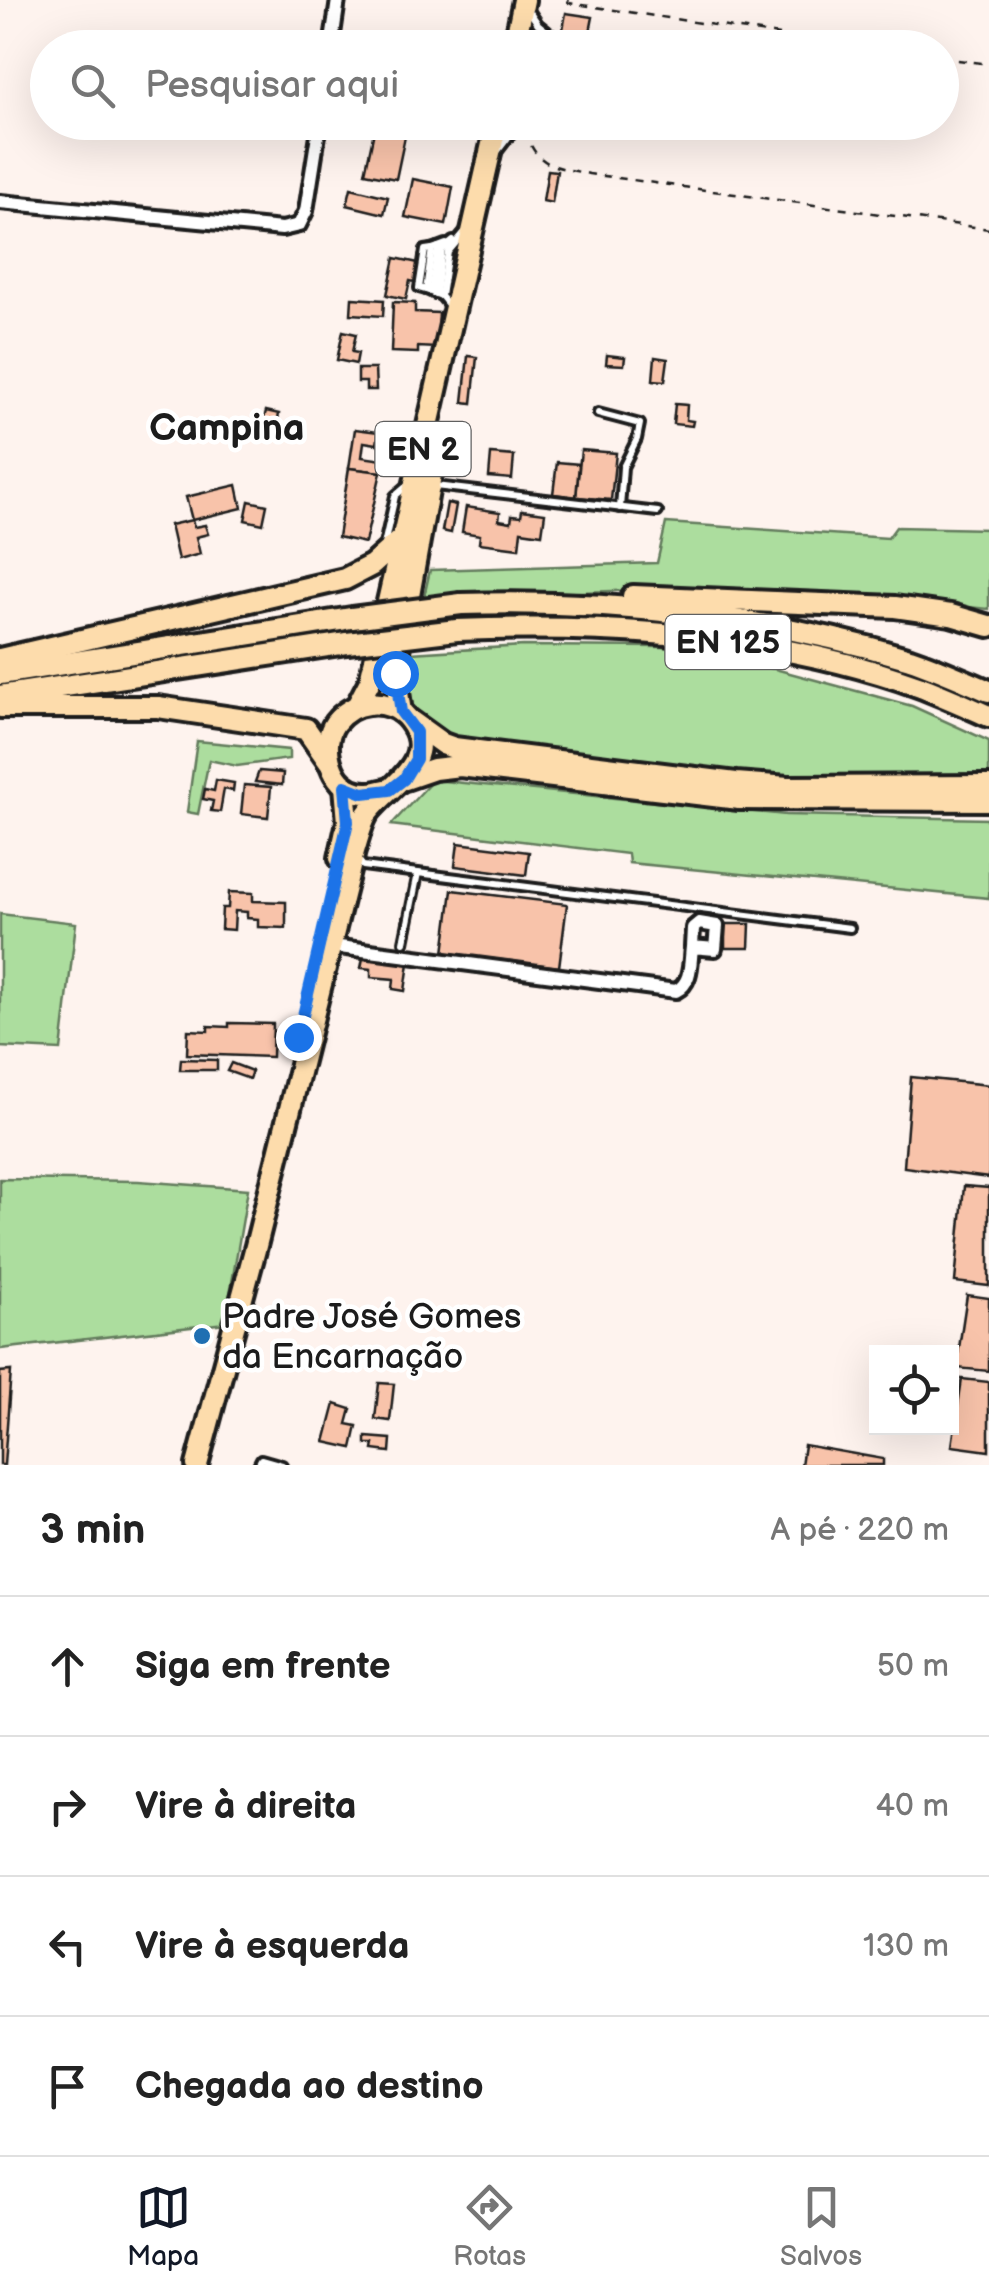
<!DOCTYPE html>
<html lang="pt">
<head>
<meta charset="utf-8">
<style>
  body { margin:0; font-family:"Balsamiq Sans",sans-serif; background:#f2f2f2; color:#222 }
  .controls { position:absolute; right:30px; bottom:30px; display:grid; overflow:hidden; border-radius:0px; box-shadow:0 10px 40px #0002 }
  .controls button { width:90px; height:90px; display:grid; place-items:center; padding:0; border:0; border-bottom:2px solid #e0e0e0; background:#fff; color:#222; font:50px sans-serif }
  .stop { position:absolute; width:30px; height:30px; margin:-22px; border:8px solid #1a73e8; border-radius:50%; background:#fff }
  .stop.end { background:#1a73e8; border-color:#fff; box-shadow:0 2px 10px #0008 }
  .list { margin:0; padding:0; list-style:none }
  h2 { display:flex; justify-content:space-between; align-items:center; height:130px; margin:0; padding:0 40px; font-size:42px }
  h2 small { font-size:32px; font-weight:400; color:#767676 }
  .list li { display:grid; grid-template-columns:65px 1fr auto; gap:30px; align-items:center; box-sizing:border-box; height:140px; padding:0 40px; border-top:2px solid #e0e0e0 }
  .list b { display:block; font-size:38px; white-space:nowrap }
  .list em { font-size:32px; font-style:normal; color:#767676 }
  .icon { flex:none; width:55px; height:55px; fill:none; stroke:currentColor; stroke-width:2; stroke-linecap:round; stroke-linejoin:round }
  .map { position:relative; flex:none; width:989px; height:1465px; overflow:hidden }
  .search { position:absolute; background:#fff; box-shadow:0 10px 40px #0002; left:30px; right:30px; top:30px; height:110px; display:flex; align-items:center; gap:25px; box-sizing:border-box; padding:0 35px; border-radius:55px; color:#767676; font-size:38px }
  .sheet { height:690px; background:#fff }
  nav { display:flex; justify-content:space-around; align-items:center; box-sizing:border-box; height:140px; border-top:2px solid #e0e0e0; background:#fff; font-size:28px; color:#767676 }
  nav a { display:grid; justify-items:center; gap:5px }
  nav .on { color:#111827 }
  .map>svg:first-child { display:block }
  .green { fill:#acdd9e; stroke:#647c5d; stroke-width:2.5 }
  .building { fill:#f8c3aa; stroke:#1c1c1c; stroke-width:2.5 }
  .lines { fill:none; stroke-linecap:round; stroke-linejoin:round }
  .lane-casing { stroke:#1c1c1c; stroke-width:14 }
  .street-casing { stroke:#1c1c1c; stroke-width:20 }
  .primary-casing { stroke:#1c1c1c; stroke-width:28 }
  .path { stroke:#1c1c1c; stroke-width:2.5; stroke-dasharray:8 8; stroke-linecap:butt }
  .lane { stroke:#fff; stroke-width:6 }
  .street { stroke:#fff; stroke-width:12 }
  .primary { stroke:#fddcac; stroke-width:20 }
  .primary-bridge-casing { stroke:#1c1c1c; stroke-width:28; stroke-linecap:butt }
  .primary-bridge { stroke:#fddcac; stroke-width:20 }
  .route { stroke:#1a73e8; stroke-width:12 }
  .poi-dot { fill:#1f6fb2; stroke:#fff; stroke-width:4 }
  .labels { text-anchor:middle; stroke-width:9; stroke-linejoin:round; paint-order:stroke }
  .shield { fill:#fff; stroke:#606060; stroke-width:2.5 }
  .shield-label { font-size:32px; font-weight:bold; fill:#1c1c1c }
  .poi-label { font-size:35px; fill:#1c1c1c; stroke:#fff; text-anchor:start }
  .neighbourhood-label { font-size:38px; font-weight:bold; fill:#1c1c1c; stroke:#fff }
</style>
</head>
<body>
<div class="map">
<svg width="989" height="1465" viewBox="0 0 989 1465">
  <rect width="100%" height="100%" fill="#fef3ee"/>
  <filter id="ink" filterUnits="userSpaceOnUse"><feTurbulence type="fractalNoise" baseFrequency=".01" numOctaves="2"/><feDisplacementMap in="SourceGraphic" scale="20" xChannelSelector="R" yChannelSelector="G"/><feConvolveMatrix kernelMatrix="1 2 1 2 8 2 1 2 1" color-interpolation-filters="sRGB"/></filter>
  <g filter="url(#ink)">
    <!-- green -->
    <g class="green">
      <path d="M 666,523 L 888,538 L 896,527 L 989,529 L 989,609 L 819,593 L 643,590 L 424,597 L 430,570 L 657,563 Z"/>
      <path d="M 523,646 L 663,647 L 775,669 L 912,706 L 989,741 L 989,774 L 935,778 L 718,777 L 463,741 C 414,724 399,705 411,653 Z"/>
      <path d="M 197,741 L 289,750 L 289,759 L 237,766 L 209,760 L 198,814 L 187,812 Z"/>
      <path d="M 433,780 L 786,815 L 989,819 L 989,898 L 629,863 L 628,854 L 391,825 Z"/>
      <path d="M 0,914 L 76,923 L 61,1050 L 0,1047 Z"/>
      <path d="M 0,1179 L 138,1181 L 248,1189 L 225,1323 L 0,1349 Z"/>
    </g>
    <!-- building -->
    <g class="building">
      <path d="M 566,13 L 593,17 L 589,37 L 584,36 L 582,48 L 553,48 L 560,46 Z"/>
      <path d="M 376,122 L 408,122 L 396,179 L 365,173 Z"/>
      <path d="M 548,170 L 557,171 L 552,203 L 543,201 Z"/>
      <path d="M 413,179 L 453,187 L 446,225 L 405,217 Z"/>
      <path d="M 351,188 L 388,197 L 384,214 L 347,205 Z"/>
      <path d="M 395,258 L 451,270 L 447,289 L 410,281 L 406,299 L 387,295 Z"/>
      <path d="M 352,298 L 384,300 L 383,316 L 351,314 Z"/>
      <path d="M 393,302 L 415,303 L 415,312 L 439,313 L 437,348 L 418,347 L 418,353 L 391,352 Z"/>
      <path d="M 343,331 L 356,334 L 352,352 L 358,353 L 356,364 L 337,360 Z"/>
      <path d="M 607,355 L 625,357 L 624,365 L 606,364 Z"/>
      <path d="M 468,356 L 477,357 L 472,403 L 463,402 Z"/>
      <path d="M 655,357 L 668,359 L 665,381 L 653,380 Z"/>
      <path d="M 358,369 L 375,369 L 376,390 L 366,390 L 366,382 L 358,382 Z"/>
      <path d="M 675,404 L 687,405 L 686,420 L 693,421 L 692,426 L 673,424 Z"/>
      <path d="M 266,411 L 279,414 L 276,430 L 262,426 Z"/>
      <path d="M 380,428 L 409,433 L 404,461 L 385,458 L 388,439 L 378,438 Z"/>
      <path d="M 355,429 L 379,432 L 377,444 L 364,442 L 362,457 L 383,460 L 381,472 L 349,468 Z"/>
      <path d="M 581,450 L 616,453 L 611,500 L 576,497 Z"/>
      <path d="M 491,454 L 514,456 L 512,479 L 489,477 Z"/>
      <path d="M 557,462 L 579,464 L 576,497 L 553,494 Z"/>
      <path d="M 349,468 L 381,472 L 365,543 L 338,537 Z"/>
      <path d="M 237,485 L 242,508 L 192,520 L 186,497 Z"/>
      <path d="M 249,501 L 267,505 L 263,524 L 245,520 Z"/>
      <path d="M 447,503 L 456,505 L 451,533 L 442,531 Z"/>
      <path d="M 466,507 L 500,512 L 499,520 L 511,522 L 512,515 L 521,516 L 522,510 L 545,513 L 542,534 L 521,531 L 519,548 L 479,543 L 480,535 L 462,532 Z"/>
      <path d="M 192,520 L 194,527 L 205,525 L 208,534 L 196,537 L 200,554 L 178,560 L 170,525 Z"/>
      <path d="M 259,771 L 283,773 L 282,785 L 255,782 Z"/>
      <path d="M 216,780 L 234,783 L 233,791 L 224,789 L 220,812 L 211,811 L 213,801 L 203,799 L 205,789 L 214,791 Z"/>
      <path d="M 244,785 L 271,787 L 268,817 L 241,814 Z"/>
      <path d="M 458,843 L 529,852 L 526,875 L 455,866 Z"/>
      <path d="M 452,890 L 567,904 L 559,967 L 444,953 Z"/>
      <path d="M 229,892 L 253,893 L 253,901 L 286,902 L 286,928 L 258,927 L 258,919 L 247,918 L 247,912 L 235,911 L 234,930 L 221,929 L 222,908 L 228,908 Z"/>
      <path d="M 725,924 L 750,924 L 749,948 L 725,948 Z"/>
      <path d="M 363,958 L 409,963 L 405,991 L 393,989 L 394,979 L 371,977 L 371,969 L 361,968 Z"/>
      <path d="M 229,1023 L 273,1024 L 272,1057 L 187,1054 L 188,1030 L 208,1031 L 208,1026 L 229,1027 Z"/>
      <path d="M 181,1059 L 217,1060 L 217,1070 L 180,1070 Z"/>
      <path d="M 231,1063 L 252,1071 L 249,1079 L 227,1071 Z"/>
      <path d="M 911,1077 L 989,1085 L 989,1178 L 904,1167 Z"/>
      <path d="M 964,1186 L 989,1188 L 989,1286 L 955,1282 Z"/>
      <path d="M 967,1295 L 989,1298 L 989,1371 L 956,1368 Z"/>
      <path d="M 11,1371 L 4,1465 L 0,1465 L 0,1372 Z"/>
      <path d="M 962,1379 L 989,1382 L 989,1451 L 952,1446 Z"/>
      <path d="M 379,1383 L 394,1384 L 390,1421 L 375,1419 Z"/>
      <path d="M 335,1404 L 351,1409 L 347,1424 L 357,1426 L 352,1448 L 325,1442 Z"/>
      <path d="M 366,1437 L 391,1439 L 390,1452 L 373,1450 L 374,1444 L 366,1444 Z"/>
      <path d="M 804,1445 L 883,1459 L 883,1465 L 801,1465 Z"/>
    </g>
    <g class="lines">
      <!-- lane casing -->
      <g class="lane-casing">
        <g id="lane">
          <path d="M 528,9 L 538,24 L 554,37 L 552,48"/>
          <path d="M 554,37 L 560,38 L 558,48"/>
          <path d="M 572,41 L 581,44 L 580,48"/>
          <path d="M 542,48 L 545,30"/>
          <path d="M 497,152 L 520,122"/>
          <path d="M 426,290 L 419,288 L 425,250 L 432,249"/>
          <path d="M 431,292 L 426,290 L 432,249 L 438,247"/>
          <path d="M 435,294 L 431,292 L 438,247 L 446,244"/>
          <path d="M 441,296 L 436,294 L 442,250 L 453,241"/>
          <path d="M 449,306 L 441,296 L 448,252 L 464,233"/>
          <path d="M 598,413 L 640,424 L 637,439 L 623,467 L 620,508"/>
          <path d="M 435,486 L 658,512"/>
          <path d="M 384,545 L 395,496 L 408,485"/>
          <path d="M 356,857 L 363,866 L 850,928"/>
          <path d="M 404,942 L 418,873"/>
          <path d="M 258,1465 L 261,1459 L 282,1465"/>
        </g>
      </g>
      <!-- street casing -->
      <g class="street-casing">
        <g id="street">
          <path d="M 331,48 L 338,0"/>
          <path d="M 0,202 L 282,229 L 299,225 L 306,211 L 320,122"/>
          <path d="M 332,946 L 676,991 C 692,983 690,963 692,947 L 715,949 L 717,926 L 699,923 L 693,928 L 692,947"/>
        </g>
      </g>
      <!-- primary casing -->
      <g class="primary-casing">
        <g id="primary">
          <path d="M 514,48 L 524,0"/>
          <path d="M 633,596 L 895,607 L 951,615 L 989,626"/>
          <path d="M 461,604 C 608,599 768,616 910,659 C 937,668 963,680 989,691"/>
          <path d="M 457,630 C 610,624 773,634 918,686 C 942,695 966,706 989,716"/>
          <path d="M 0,659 L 345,579 L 372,565 L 402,538"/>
          <path d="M 0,674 L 352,618"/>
          <path d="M 0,696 L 347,643"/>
          <path d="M 357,706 L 370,681 L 497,122"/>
          <path d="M 0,707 L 158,707 L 306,729 L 329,762"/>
          <path d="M 401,712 L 395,673 L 436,447"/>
          <path d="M 411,721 L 443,744 L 454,748 L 736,783 L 788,787 L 989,786"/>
          <path d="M 405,779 L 434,769 L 460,766 L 739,799 L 989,800"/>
          <path d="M 340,858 L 348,822 L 345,786"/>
          <path d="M 197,1465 L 256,1246 L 354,851 C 358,839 361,824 367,814 C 387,786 441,761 409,720 C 399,707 383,702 368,704 C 355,705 343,713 335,723 C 321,743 329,780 352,790 C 365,796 377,792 390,789"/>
        </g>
      </g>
      <!-- path -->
      <g class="path">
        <path d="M 567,0 L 569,3 L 865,48"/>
        <path d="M 942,58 L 989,64"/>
        <path d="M 525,131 C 537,168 555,166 589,174 L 989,229"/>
      </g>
      <!-- lane -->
      <use href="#lane" class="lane"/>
      <!-- street -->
      <use href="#street" class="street"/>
      <!-- primary -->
      <use href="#primary" class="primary"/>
      <!-- primary-bridge casing -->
      <g class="primary-bridge-casing">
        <g id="primary-bridge">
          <path d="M 352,618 L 461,604"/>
          <path d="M 347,643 L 457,630"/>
        </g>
      </g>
      <!-- primary-bridge -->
      <use href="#primary-bridge" class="primary-bridge"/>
    </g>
  </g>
  <g class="lines" filter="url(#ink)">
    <!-- route -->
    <path class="route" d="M 298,1037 L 348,822 L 345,786 L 363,793 L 390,790 L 404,779 L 416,759 L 416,732 L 401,712 L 395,673"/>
  </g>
  <!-- markers -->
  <circle class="poi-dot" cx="202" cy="1336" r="10"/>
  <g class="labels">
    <!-- shield labels -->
    <g class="shield">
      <rect x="375.5" y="422" width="95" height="54" rx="8"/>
      <rect x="665.5" y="615" width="125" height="54" rx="8"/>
    </g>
    <g class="shield-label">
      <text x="423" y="460">EN 2</text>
      <text x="728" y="653">EN 125</text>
    </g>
    <!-- poi labels -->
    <g class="poi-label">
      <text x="222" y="1328">Padre José Gomes<tspan x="222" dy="40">da Encarnação</tspan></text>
    </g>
    <!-- neighbourhood labels -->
    <g class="neighbourhood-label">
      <text x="227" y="440">Campina</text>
    </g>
  </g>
</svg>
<div class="controls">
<button><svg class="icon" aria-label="locate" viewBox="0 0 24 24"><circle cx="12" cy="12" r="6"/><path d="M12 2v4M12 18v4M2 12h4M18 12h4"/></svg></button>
</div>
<div class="stop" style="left:395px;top:673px"></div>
<div class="stop end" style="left:298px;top:1037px"></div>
<div class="search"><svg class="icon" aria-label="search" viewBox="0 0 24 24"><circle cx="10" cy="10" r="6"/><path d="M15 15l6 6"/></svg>Pesquisar aqui</div>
</div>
<section class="sheet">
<h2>3 min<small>A pé · 220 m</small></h2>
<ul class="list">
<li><svg class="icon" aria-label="ahead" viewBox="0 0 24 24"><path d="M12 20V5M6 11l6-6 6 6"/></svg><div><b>Siga em frente</b></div><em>50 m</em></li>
<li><svg class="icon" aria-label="right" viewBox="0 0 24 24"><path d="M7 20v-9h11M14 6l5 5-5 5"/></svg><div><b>Vire à direita</b></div><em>40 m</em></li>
<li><svg class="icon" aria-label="left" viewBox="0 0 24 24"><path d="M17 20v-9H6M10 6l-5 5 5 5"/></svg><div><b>Vire à esquerda</b></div><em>130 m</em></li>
<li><svg class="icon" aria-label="arrive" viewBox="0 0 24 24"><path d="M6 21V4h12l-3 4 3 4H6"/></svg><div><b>Chegada ao destino</b></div></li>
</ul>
</section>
<nav>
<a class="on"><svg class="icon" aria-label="map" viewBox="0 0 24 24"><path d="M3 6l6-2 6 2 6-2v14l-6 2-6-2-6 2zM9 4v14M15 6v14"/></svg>Mapa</a>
<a><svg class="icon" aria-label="directions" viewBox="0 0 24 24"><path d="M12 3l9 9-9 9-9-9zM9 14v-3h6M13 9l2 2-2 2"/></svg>Rotas</a>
<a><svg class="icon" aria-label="saved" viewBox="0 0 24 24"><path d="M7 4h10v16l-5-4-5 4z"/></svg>Salvos</a>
</nav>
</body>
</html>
